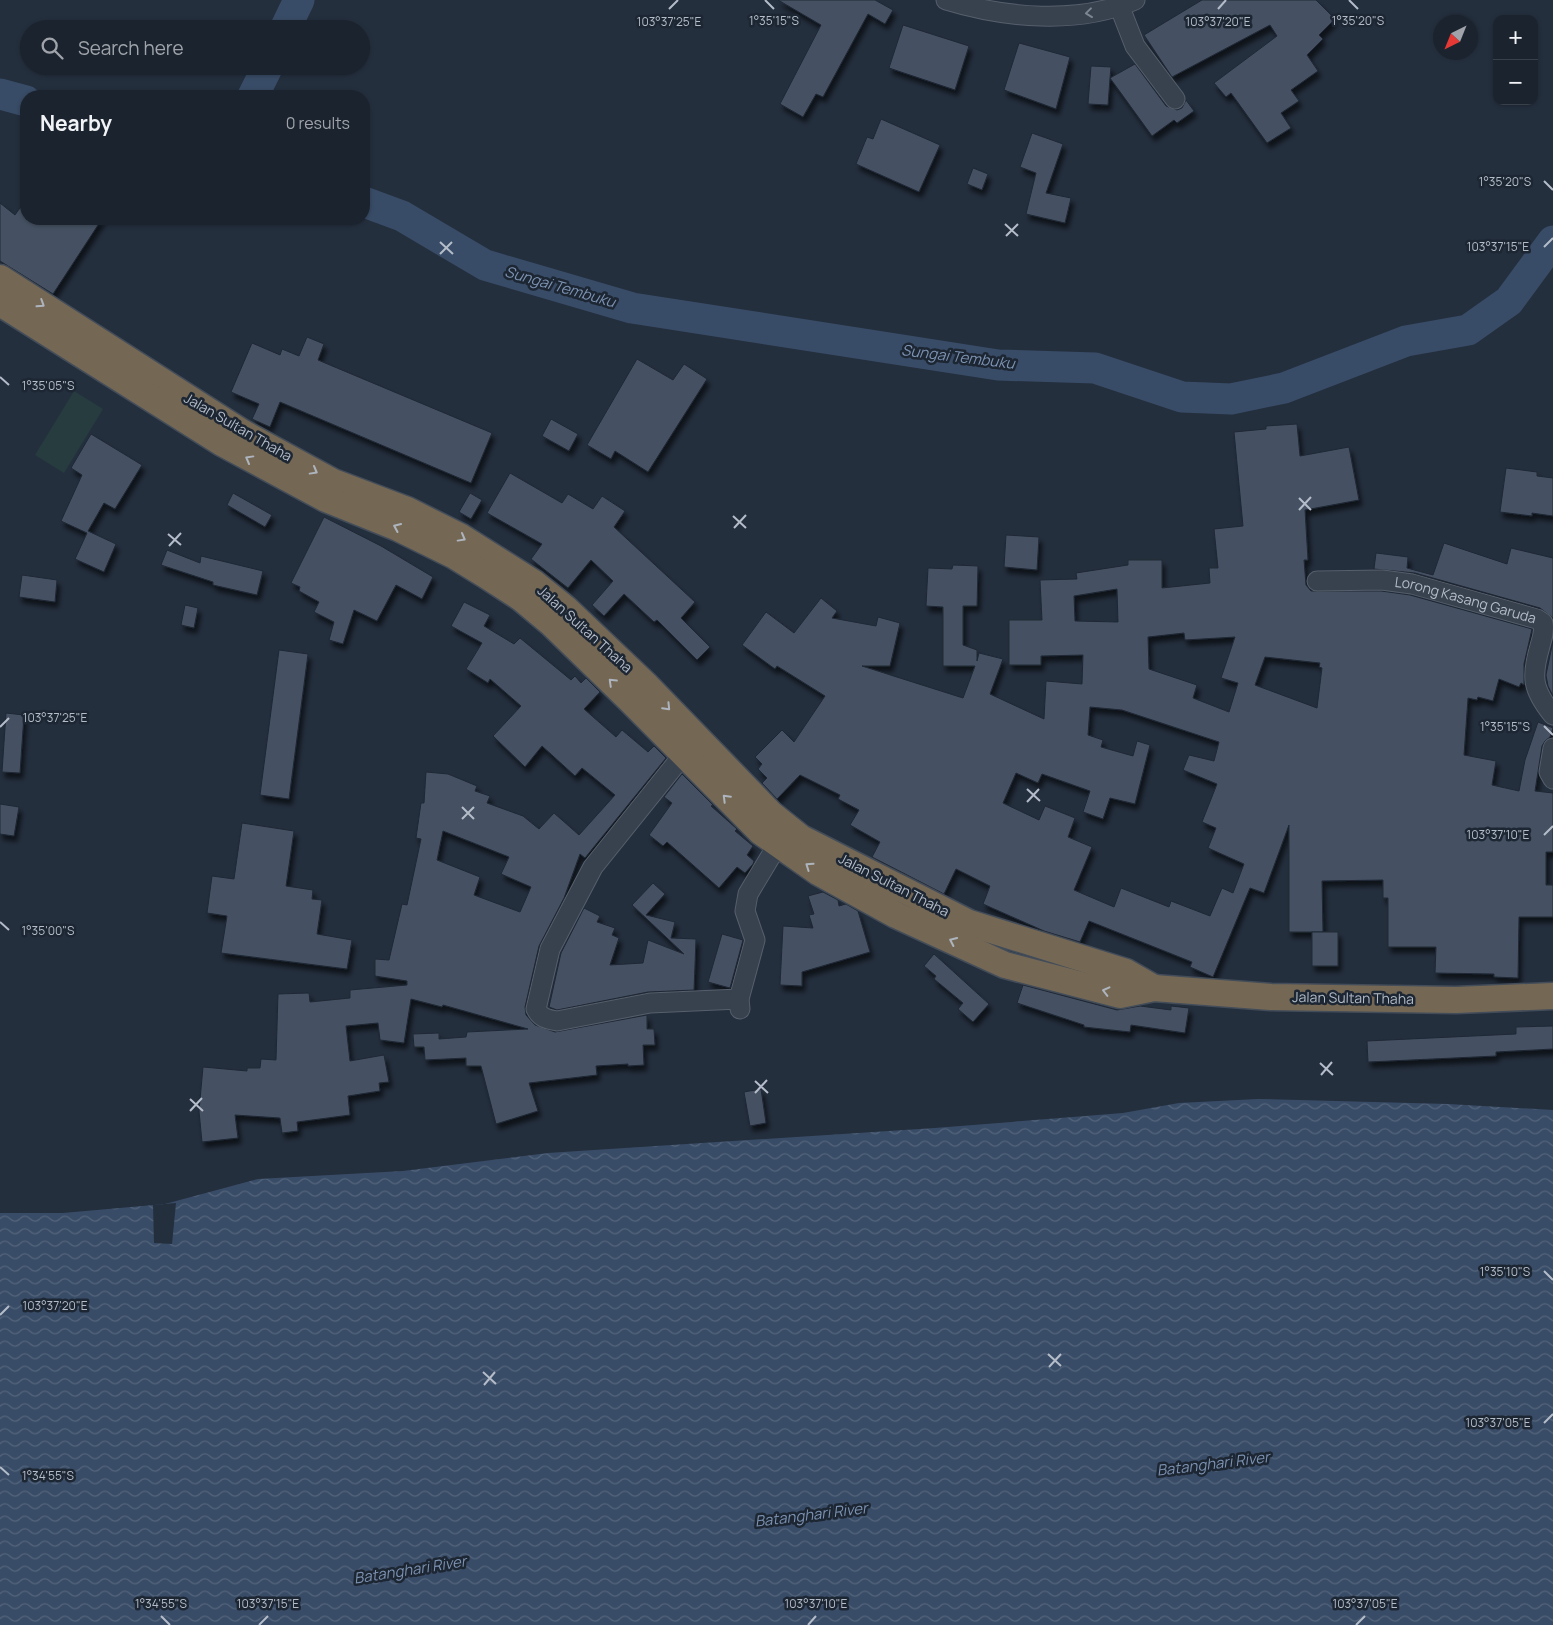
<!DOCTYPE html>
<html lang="en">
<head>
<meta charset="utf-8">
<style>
  body { margin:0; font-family:Manrope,sans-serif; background:#242b36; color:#f1f3f6 }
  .controls { position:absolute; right:15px; top:15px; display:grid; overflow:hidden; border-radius:10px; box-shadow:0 1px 4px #0004 }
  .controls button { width:45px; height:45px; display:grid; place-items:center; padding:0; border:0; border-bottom:1px solid #39404a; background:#1b232e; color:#f1f3f6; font:25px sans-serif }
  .compass { position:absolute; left:1433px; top:15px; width:45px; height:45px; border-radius:50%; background:#1b232e; box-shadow:0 1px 4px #0004; rotate:223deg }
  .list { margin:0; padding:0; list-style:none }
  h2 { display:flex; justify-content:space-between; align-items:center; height:65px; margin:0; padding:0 20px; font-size:21px }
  h2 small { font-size:16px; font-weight:400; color:#a0a4aa }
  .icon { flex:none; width:28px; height:28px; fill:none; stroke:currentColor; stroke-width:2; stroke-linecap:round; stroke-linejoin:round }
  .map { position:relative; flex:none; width:1553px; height:1625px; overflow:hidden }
  .search { position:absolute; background:#1b232e; box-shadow:0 1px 4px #0004; left:20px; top:20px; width:350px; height:55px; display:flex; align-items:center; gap:12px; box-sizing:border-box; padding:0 18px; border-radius:28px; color:#a0a4aa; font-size:19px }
  .panel { position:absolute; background:#1b232e; box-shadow:0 1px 4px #0004; left:20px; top:90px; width:350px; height:135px; border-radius:20px }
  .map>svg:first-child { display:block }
  .grass { fill:#263c3f }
  .water { fill:url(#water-waves) }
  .pier { fill:#242f3e }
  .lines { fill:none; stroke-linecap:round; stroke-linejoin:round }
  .river { stroke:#394c67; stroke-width:31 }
  .building { fill:#455162; stroke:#1f2835; fill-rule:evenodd; filter:url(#shadow) }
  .minor-casing { stroke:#565f6c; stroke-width:21 }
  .highway-casing { stroke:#434c59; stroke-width:29 }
  .minor { stroke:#38414e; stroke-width:19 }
  .highway { stroke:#746855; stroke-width:26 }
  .oneway { stroke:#7c8592 }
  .oneway2 { stroke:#aeb4bd }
  .ticks { fill:none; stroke:#b4bcc9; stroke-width:2 }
  .labels { text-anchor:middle; stroke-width:5; stroke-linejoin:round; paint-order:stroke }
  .street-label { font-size:14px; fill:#b4bcc9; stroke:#1d2633 }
  .water-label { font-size:15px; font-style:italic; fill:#7c92b1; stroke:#1d2633 }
  .ticks-label { font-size:12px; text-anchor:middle; fill:#b4bcc9; stroke:#1d2633; stroke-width:5; stroke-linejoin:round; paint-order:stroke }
</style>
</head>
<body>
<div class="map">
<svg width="1553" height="1625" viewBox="0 0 1553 1625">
  <defs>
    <pattern id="water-waves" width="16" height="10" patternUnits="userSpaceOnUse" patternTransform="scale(1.25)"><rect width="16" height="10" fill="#394c67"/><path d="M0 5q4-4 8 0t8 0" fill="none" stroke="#53647b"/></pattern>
    <filter id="shadow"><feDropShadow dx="3" dy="5.5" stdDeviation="2.5" flood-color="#0009"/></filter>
  </defs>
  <rect width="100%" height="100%" fill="#242f3e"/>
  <!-- grass -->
  <path class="grass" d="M 74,391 L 103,409 L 64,473 L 35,455 Z"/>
  <!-- water -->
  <path class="water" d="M 1258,1099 L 1448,1104 L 1553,1110 L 1553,1625 L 0,1625 L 0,1213 L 63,1213 L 165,1204 L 258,1179 L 403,1171 L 548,1153 L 935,1128 L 1123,1113 L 1179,1103 Z"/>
  <!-- pier -->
  <path class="pier" d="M 176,1203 L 172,1244 L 154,1243 L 153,1205 Z"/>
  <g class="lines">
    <!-- river -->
    <g class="river">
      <path d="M 285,29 L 299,0"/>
      <path d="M 0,94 L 26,101"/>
      <path d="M 253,96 L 268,66"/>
      <path d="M 364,202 L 402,216 L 485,265 L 632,308 L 998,365 L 1095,368 L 1182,397 L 1231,399 L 1284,388 L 1406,341 L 1468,330 L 1509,301 L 1553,241"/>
    </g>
  </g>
  <!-- building -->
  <g class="building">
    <path d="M 778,0 L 875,0 L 893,10 L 885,24 L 868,14 L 823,97 L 816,94 L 803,117 L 780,104 L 821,25 Z"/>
    <path d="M 1202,0 L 1316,0 L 1335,19 L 1319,35 L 1323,39 L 1307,55 L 1318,71 L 1291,90 L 1299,101 L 1281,113 L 1291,128 L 1267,143 L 1231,93 L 1226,97 L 1214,83 L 1277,36 L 1270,25 L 1172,77 L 1144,35 Z"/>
    <path d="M 903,25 L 969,46 L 955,90 L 889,68 Z"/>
    <path d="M 1019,43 L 1070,57 L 1056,109 L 1004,90 Z"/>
    <path d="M 1135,64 L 1166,106 L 1177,110 L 1182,108 L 1186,100 L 1194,111 L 1177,123 L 1174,120 L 1152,136 L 1110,78 L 1108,105 L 1088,104 L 1091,66 L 1111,67 L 1110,78 Z"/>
    <path d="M 881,119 L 940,145 L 919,192 L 856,164 L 867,137 L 873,139 Z"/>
    <path d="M 1032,133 L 1063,144 L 1046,193 L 1071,198 L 1065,223 L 1026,214 L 1036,173 L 1020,167 Z"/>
    <path d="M 973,168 L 988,174 L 982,190 L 967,184 Z"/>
    <path d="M 26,199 L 26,219 L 102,219 L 53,294 L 0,261 L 0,203 L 15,215 Z"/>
    <path d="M 307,337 L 324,344 L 318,360 L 492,433 L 471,483 L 280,402 L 270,427 L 252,419 L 259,404 L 231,392 L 252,343 L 280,355 L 282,349 L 299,356 Z"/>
    <path d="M 637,359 L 673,380 L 684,364 L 707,379 L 648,472 L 615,451 L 611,459 L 587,445 Z"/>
    <path d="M 551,419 L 578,434 L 569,451 L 542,436 Z"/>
    <path d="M 1297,424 L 1300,456 L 1349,447 L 1359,500 L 1305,510 L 1308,560 L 1304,560 L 1306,585 L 1311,591 L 1381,591 L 1410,595 L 1532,629 L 1524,664 L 1524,685 L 1521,683 L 1519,687 L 1499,679 L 1493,701 L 1478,697 L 1477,700 L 1468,698 L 1464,755 L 1496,761 L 1492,785 L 1519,791 L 1525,760 L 1538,722 L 1553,728 L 1550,737 L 1545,741 L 1542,746 L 1535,791 L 1553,793 L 1553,852 L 1546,852 L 1546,885 L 1553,885 L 1553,917 L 1519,917 L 1518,978 L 1494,977 L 1494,974 L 1435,973 L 1436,947 L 1388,947 L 1388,898 L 1383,898 L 1383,880 L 1322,881 L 1323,932 L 1289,932 L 1289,825 L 1264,893 L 1250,888 L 1213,977 L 1190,967 L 1192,962 L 1089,921 L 1080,942 L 1044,931 L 983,904 L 990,886 L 956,869 L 944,894 L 872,857 L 880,842 L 850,825 L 859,810 L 838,799 L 840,795 L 800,775 L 777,799 L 762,783 L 767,778 L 758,769 L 762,764 L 755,757 L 782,730 L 794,742 L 825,696 L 777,666 L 775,669 L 742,645 L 766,612 L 794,633 L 821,598 L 837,611 L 832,618 L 876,626 L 878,617 L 900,623 L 890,666 L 862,666 L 963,698 L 975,666 L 943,666 L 943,607 L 926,606 L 928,568 L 952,569 L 953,565 L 978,566 L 977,606 L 963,606 L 963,645 L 977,650 L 977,661 L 979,653 L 1003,659 L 990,694 L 1044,719 L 1046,681 L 1082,684 L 1083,655 L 1041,656 L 1041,665 L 1009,665 L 1009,620 L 1042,620 L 1040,580 L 1077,579 L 1076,573 L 1128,565 L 1128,560 L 1162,560 L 1162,588 L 1210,583 L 1209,568 L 1218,568 L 1214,529 L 1243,526 L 1234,432 L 1266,429 L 1266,426 ZM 1117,589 L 1118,622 L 1075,621 L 1074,596 ZM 1184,633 L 1185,640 L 1235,637 L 1221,678 L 1238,683 L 1229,712 L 1193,698 L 1197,685 L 1149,669 L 1148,637 ZM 1265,657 L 1320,663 L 1319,667 L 1322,668 L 1317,708 L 1255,685 ZM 1090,707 L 1122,710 L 1219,742 L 1214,761 L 1189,755 L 1183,770 L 1217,784 L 1202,822 L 1216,828 L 1208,848 L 1244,864 L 1233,893 L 1222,888 L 1210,916 L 1171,901 L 1169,907 L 1121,888 L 1114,907 L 1074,890 L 1092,847 L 1068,837 L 1075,818 L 1045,806 L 1039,820 L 1003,803 L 1016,773 L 1038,783 L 1042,774 L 1090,791 L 1083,812 L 1103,819 L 1110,798 L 1135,804 L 1150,745 L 1137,741 L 1133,756 L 1101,747 L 1103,740 L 1088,735 Z"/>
    <path d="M 91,434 L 142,465 L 115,509 L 104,503 L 88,531 L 116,544 L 104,572 L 75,559 L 87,533 L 61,521 L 82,475 L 71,468 Z"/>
    <path d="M 1506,468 L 1537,472 L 1537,476 L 1553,478 L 1553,516 L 1532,513 L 1532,516 L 1500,512 Z"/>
    <path d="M 510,473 L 562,503 L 568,494 L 593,509 L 602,496 L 625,511 L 614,527 L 695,602 L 681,618 L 710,647 L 697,660 L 657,620 L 654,622 L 624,594 L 604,616 L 592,605 L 613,581 L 591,560 L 568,588 L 531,559 L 542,544 L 487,513 Z"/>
    <path d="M 233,493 L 272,515 L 265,527 L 227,505 Z"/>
    <path d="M 470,493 L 482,500 L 471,519 L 459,512 Z"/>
    <path d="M 324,517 L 381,546 L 433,577 L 422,599 L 396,585 L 377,621 L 354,610 L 343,644 L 329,640 L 334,622 L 314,612 L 319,602 L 299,591 L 300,587 L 291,583 Z"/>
    <path d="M 1006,535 L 1039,537 L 1037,570 L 1004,567 Z"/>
    <path d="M 1444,543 L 1507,564 L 1511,548 L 1553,558 L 1553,618 L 1540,608 L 1415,573 L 1374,569 L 1376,553 L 1408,557 L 1407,568 L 1433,575 Z"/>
    <path d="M 167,550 L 200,563 L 201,556 L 263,571 L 257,595 L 213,585 L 213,582 L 161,565 Z"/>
    <path d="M 22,575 L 57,580 L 55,602 L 19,597 Z"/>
    <path d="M 464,602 L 490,615 L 484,626 L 514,644 L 520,638 L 571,680 L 575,676 L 581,683 L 586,678 L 600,692 L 584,709 L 616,737 L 622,730 L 648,752 L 654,746 L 666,758 L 593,848 L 585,858 L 580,854 L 564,898 L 539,946 L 525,1007 L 526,1015 L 535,1025 L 555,1032 L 647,1015 L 647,1029 L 654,1029 L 655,1045 L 643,1045 L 644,1065 L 628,1066 L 628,1064 L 596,1066 L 597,1075 L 529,1083 L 538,1111 L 496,1124 L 481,1066 L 466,1066 L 466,1058 L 425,1060 L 424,1047 L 414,1047 L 413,1034 L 439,1033 L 439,1039 L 466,1037 L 467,1032 L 528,1029 L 443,1005 L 442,1007 L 411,999 L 404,1043 L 380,1040 L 378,1023 L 346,1026 L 350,1061 L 384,1055 L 389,1082 L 379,1083 L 380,1091 L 348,1096 L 350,1115 L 297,1122 L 298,1131 L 282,1133 L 280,1118 L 235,1115 L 238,1138 L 202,1142 L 199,1111 L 203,1067 L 247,1071 L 247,1068 L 260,1068 L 261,1059 L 276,1060 L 278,994 L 309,993 L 310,1002 L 350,998 L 350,990 L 407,985 L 407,981 L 375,976 L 375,959 L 389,960 L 402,904 L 407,905 L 421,839 L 416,838 L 421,803 L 424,803 L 426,772 L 448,774 L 477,786 L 475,791 L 490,796 L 487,803 L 523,816 L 539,829 L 554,813 L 579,835 L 615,795 L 582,768 L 575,776 L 542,746 L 525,767 L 493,736 L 521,706 L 490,679 L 488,683 L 466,669 L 482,643 L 451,626 ZM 443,831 L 509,857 L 501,874 L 531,887 L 520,912 L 474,895 L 480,877 L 437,860 Z"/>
    <path d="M 185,605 L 198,608 L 194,628 L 181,625 Z"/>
    <path d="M 1553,641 L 1553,696 L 1548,686 L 1546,675 Z"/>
    <path d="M 279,650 L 308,654 L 289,799 L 260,795 Z"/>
    <path d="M 6,713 L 24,715 L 20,773 L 2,772 Z"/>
    <path d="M 682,774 L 713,805 L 711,806 L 737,829 L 735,831 L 753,846 L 747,855 L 754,861 L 753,864 L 745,873 L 737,867 L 719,888 L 667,842 L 663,846 L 649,835 L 672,803 L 664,797 Z"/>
    <path d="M 0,804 L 19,807 L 14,836 L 0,834 Z"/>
    <path d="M 242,823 L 294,831 L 286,886 L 313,890 L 312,899 L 322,900 L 317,934 L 352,940 L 347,969 L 221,953 L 227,916 L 207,913 L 212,876 L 234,879 Z"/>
    <path d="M 653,883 L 665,894 L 646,915 L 675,922 L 671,938 L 696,939 L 694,990 L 648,992 L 557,1010 L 549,1007 L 561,953 L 584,908 L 600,916 L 597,922 L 615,928 L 612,935 L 619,938 L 610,965 L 643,963 L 648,940 L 684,954 L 632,905 Z"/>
    <path d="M 823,892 L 838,900 L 839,906 L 846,904 L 858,911 L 870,952 L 802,972 L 802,986 L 780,985 L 783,926 L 813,928 L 809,915 L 814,914 L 808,896 Z"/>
    <rect x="1312" y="932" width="26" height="34"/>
    <path d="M 722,934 L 743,940 L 730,988 L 708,982 Z"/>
    <path d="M 934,954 L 989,1004 L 973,1022 L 958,1009 L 963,1003 L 934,979 L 936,976 L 924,966 Z"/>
    <path d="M 1023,985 L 1117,1010 L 1140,1006 L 1171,1010 L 1171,1006 L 1189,1008 L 1185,1033 L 1131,1025 L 1130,1032 L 1084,1027 L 1084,1025 L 1017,1003 Z"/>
    <path d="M 1553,1026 L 1553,1049 L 1496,1052 L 1496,1056 L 1368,1062 L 1367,1041 L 1516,1034 L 1516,1027 Z"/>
    <path d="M 761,1089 L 766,1123 L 750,1126 L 744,1092 Z"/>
  </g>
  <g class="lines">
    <!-- minor casing -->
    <g class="minor-casing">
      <g id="minor">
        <path d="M 946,0 C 1005,18 1078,25 1135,0"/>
        <path d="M 1117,0 L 1135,46 L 1175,99"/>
        <path id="s1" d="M 1317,581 L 1382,580 L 1412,584 L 1537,619 L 1543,623 C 1545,631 1542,638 1540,646 C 1531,677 1532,689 1553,715"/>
        <path d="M 1553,748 L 1549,772 L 1553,779"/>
        <path d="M 683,755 L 593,867 L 550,949 L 536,1009 C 541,1018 546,1019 557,1021 L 650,1003 L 739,999"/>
        <path d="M 740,1009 L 739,999 L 755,940 L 745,911 L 748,894 L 778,844"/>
      </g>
    </g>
    <!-- highway casing -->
    <g class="highway-casing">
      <g id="highway">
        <path d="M 0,278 L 243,433 L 333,482 L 407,510 L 461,537 L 534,583 L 565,608 L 647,686 L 771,814 L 801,838 L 969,923 L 1126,972 L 1154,988"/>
        <path d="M 0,303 L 222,443 L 326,499 L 398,528 L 453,555 L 487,576 L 521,598 L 551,623 L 631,701 L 761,832 L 818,872 L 896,915 L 1005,965 L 1120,995 L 1154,988 L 1271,997 L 1456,1000 L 1553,996"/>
      </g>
    </g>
    <!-- minor -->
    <use href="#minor" class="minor"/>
    <!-- highway -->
    <use href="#highway" class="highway"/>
  </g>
  <!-- one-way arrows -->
  <defs><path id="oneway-chevron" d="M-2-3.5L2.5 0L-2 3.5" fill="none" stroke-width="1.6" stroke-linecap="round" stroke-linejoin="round" transform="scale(1.25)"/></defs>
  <use class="oneway" href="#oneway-chevron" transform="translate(1089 13) rotate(173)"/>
  <g class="oneway2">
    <use href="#oneway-chevron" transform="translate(41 304) rotate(33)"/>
    <use href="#oneway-chevron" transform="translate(249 459) rotate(-151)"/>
    <use href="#oneway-chevron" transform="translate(314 471) rotate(29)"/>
    <use href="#oneway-chevron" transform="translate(397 527) rotate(-156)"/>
    <use href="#oneway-chevron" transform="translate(462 538) rotate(29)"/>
    <use href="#oneway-chevron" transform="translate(612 682) rotate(-136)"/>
    <use href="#oneway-chevron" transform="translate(667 707) rotate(46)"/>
    <use href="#oneway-chevron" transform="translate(726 798) rotate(-135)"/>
    <use href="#oneway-chevron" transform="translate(809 866) rotate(-145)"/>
    <use href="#oneway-chevron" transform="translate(953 941) rotate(-155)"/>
    <use href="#oneway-chevron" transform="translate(1106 991) rotate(-166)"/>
  </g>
  <!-- ticks -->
  <path class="ticks" d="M 765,0 L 774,9M 1349,0 L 1358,9M 669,9 L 678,0M 1218,9 L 1226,0M 1544,181 L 1553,190M 1005,224 L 1018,236M 1006,236 L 1018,224M 440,242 L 453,254M 1544,247 L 1553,238M 440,254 L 452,242M 0,377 L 9,385M 1299,498 L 1311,510M 1299,510 L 1311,497M 733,516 L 746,528M 734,528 L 746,515M 168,534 L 181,545M 169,546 L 181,533M 1544,726 L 1553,735M 0,727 L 9,718M 1027,789 L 1040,801M 1027,802 L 1039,789M 462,807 L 474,819M 462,819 L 474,807M 1544,835 L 1553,826M 0,922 L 9,930M 1320,1063 L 1333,1075M 1321,1075 L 1332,1062M 755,1081 L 768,1093M 755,1093 L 767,1080M 190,1099 L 203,1111M 190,1111 L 202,1098M 1544,1271 L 1553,1280M 0,1315 L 9,1306M 1048,1354 L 1061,1366M 1049,1367 L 1061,1354M 483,1372 L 496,1384M 484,1385 L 495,1372M 1544,1423 L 1553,1414M 0,1467 L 9,1475M 161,1616 L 170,1625M 259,1625 L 268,1616M 808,1625 L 816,1616M 1356,1625 L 1365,1616"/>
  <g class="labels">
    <!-- street labels -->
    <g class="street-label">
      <text transform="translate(238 427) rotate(30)" y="5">Jalan Sultan Thaha</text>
      <text dy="5" stroke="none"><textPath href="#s1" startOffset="151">Lorong Kasang Garuda</textPath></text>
      <text transform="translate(585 629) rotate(42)" y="5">Jalan Sultan Thaha</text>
      <text transform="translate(894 885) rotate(27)" y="5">Jalan Sultan Thaha</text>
      <text transform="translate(1353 998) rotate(1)" y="5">Jalan Sultan Thaha</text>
    </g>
    <!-- water labels -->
    <g class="water-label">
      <text transform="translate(560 287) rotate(16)" y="5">Sungai Tembuku</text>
      <text transform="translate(958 357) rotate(7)" y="5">Sungai Tembuku</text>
      <text transform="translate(1213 1464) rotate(-7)" y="5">Batanghari River</text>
      <text transform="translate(811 1515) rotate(-7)" y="5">Batanghari River</text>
      <text transform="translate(410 1570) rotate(-9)" y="5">Batanghari River</text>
    </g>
  </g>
  <g class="ticks-label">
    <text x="774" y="25">1°35'15"S</text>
    <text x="1358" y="25">1°35'20"S</text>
    <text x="669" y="26">103°37'25"E</text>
    <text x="1218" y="26">103°37'20"E</text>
    <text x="1505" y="186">1°35'20"S</text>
    <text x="1498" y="251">103°37'15"E</text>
    <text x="48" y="390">1°35'05"S</text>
    <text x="55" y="722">103°37'25"E</text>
    <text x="1505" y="731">1°35'15"S</text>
    <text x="1498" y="839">103°37'10"E</text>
    <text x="48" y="935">1°35'00"S</text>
    <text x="1505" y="1276">1°35'10"S</text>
    <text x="55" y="1310">103°37'20"E</text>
    <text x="1498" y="1427">103°37'05"E</text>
    <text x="48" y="1480">1°34'55"S</text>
    <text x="268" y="1608">103°37'15"E</text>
    <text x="816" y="1608">103°37'10"E</text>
    <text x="1365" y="1608">103°37'05"E</text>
    <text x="161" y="1608">1°34'55"S</text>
  </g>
</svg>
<div class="controls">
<button>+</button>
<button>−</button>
</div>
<svg class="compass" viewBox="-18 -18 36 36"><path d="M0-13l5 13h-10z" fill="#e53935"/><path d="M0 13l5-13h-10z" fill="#a0a4aa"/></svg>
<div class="search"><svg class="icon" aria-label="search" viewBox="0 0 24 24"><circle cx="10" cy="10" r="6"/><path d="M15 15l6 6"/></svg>Search here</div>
<section class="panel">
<h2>Nearby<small>0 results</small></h2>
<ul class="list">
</ul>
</section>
</div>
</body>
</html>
